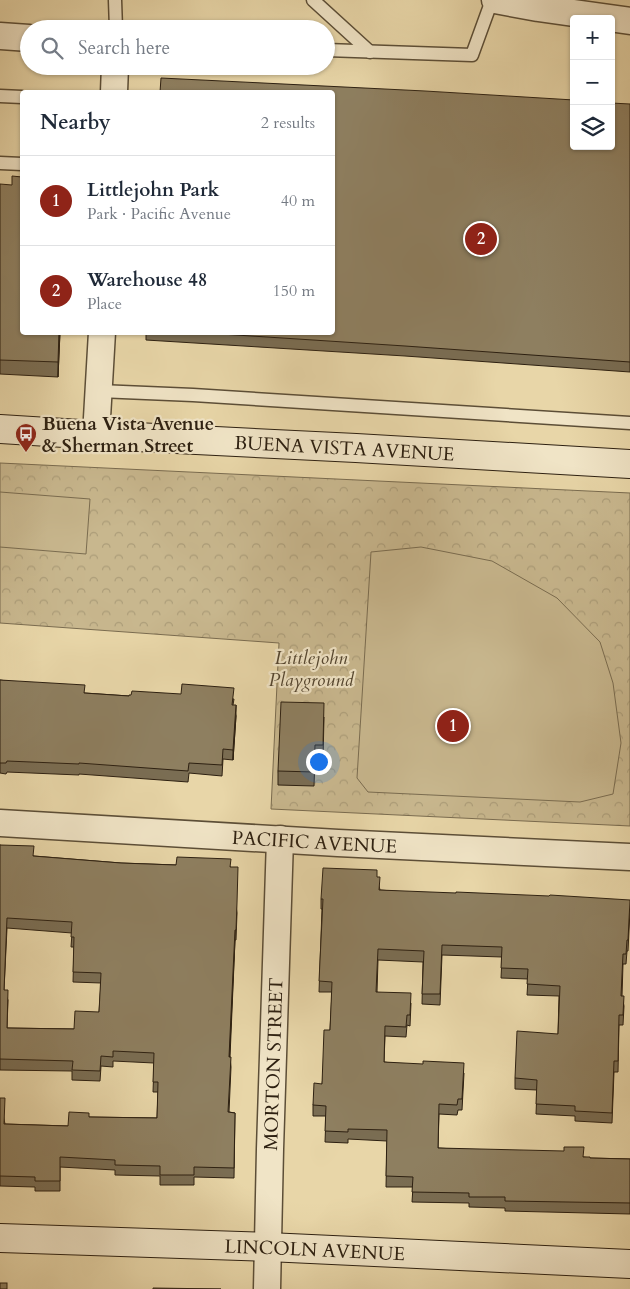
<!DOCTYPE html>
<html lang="en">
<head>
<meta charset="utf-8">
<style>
  body { margin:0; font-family:Cardo,serif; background:#f2f2f3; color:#1f2937 }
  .controls { position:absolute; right:15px; top:15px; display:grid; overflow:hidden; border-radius:5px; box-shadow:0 1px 4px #0004 }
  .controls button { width:45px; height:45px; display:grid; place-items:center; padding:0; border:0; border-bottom:1px solid #e0e1e3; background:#fff; color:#1f2937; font:25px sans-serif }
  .you { position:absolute; left:318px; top:761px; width:18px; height:18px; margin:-12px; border:4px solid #fff; border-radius:50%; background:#1a73e8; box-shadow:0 0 0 8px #1a73e833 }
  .badge { display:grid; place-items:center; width:32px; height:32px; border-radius:50%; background:#8f2418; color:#fff; font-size:16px; font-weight:700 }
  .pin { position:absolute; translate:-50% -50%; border:2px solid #fff; box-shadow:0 1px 5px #0006 }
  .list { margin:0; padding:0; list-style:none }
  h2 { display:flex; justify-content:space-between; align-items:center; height:65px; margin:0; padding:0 20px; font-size:21px }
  h2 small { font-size:16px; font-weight:400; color:#747a83 }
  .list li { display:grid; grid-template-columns:32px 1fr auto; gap:15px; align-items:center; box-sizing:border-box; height:90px; padding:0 20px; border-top:1px solid #e0e1e3 }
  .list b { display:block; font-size:19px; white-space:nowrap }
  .list p { margin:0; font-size:16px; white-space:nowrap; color:#747a83 }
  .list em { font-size:16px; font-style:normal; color:#747a83 }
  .icon { flex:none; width:28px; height:28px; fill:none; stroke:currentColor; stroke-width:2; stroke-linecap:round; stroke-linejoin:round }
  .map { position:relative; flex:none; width:630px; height:1289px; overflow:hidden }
  .search { position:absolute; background:#fff; box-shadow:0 1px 4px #0004; left:20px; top:20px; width:315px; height:55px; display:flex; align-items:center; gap:12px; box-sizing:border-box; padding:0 18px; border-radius:28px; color:#747a83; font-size:19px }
  .panel { position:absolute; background:#fff; box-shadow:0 1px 4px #0004; left:20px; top:90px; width:315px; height:245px; border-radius:5px }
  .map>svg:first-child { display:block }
  .park { fill:url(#park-crowns); stroke:#7a6c50 }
  .pitch { fill:#c8b78e; stroke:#7a6c50 }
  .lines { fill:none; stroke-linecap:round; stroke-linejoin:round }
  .lane-casing { stroke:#5c4e37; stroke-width:15 }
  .street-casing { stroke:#5c4e37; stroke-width:29 }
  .secondary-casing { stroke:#2d2011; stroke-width:30 }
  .lane { stroke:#f0e4c6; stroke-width:12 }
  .street { stroke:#f0e4c6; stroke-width:26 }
  .secondary { stroke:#f0e4c6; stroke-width:28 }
  .wall { fill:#7a6d53; stroke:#2d2011; fill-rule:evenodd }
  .shaded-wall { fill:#635943; stroke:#2d2011 }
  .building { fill:#8e7f60; stroke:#2d2011; fill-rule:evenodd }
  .labels { text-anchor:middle; stroke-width:4.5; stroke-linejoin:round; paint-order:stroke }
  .poi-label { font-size:19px; font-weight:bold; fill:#2d2011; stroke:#f0e4c6; text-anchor:start }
  .street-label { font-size:19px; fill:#2d2011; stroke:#f0e4c6 }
  .park-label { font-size:19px; font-style:italic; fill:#544630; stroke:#f0e4c6 }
</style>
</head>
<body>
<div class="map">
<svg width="630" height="1289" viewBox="0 0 630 1289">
  <defs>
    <pattern id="park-crowns" width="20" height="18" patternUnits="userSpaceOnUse" patternTransform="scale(1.25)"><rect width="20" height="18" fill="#c8b78e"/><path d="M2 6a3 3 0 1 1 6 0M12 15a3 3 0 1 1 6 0" fill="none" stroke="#ac9d79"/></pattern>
  </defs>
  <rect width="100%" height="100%" fill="#e8d6a8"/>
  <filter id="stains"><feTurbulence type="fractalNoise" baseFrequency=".004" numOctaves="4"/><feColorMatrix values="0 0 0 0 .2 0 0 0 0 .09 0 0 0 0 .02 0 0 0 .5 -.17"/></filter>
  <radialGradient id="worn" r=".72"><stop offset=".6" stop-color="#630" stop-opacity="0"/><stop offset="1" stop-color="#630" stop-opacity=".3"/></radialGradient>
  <!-- park -->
  <path class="park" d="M 0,463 L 630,493 L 630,826 L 271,809 L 279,643 L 0,623 Z"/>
  <!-- pitch -->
  <g class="pitch">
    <path d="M 0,492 L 90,499 L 86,554 L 0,547 Z"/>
    <path d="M 421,547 L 492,561 L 557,598 L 600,642 L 613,683 L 621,743 L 613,794 L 580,802 L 368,792 L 357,778 L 371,552 Z"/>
  </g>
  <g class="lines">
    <!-- lane casing -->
    <g class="lane-casing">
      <g id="lane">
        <path d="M 115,0 L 116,29"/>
        <path d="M 313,0 L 370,52"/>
        <path d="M 326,50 L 472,55 L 492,0"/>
        <path d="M 0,96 L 22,97"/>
        <path d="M 0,163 L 22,164"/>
        <path d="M 99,391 L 193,395 L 630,423"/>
      </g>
    </g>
    <!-- street casing -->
    <g class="street-casing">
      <g id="street">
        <path d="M 495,0 L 538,8 L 630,21"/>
        <path d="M 0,36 L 29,38"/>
        <path d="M 114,92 L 115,66"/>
        <path d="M 96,435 L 102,332"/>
        <path id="s1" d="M 0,823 L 338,843 L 630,857"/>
        <path id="s2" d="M 267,1289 L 270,1149 L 280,839"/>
      </g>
    </g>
    <!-- secondary casing -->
    <g class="secondary-casing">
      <g id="secondary">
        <path id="s3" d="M 0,429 L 96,435 L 356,448 L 630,464"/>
        <path id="s4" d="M 0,1238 L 268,1247 L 630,1264"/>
      </g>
    </g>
    <!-- lane -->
    <use href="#lane" class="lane"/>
    <!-- street -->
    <use href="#street" class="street"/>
    <!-- secondary -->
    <use href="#secondary" class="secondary"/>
  </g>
  <!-- wall -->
  <g class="wall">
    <path d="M 630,104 L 630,372 L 405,356 L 146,340 L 146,332 L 332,332 Z"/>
    <path d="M 0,184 L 22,332 L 60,332 L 58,377 L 0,374 Z"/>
    <path d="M 0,680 L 85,693 L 129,696 L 234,699 L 233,705 L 236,716 L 233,760 L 223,759 L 222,776 L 189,773 L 188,782 L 79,774 L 79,775 L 7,772 L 6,774 L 0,773 Z"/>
    <path d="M 324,717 L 323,759 L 315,759 L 314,786 L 278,785 L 278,771 Z"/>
    <path d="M 0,845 L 34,856 L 121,863 L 231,867 L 237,913 L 236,940 L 235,940 L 230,1057 L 231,1067 L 229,1112 L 235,1113 L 234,1178 L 194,1177 L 194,1185 L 160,1185 L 160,1176 L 115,1175 L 115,1170 L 60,1167 L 60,1191 L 35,1191 L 35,1187 L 0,1186 L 0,1098 L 5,1124 L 68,1126 L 89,1117 L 157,1118 L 158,1092 L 153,1092 L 154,1063 L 113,1061 L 113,1067 L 101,1066 L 100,1081 L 72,1080 L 72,1071 L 0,1070 ZM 7,928 L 72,933 L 71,947 L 74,947 L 73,982 L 101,983 L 99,1012 L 74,1029 L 7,1028 L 8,1000 L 4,990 Z"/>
    <path d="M 377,877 L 380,890 L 630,910 L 628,951 L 627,951 L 626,964 L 623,964 L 622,996 L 624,1006 L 623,1025 L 619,1025 L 618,1072 L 614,1072 L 612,1123 L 575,1121 L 575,1116 L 536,1114 L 537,1090 L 515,1089 L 515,1078 L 558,1034 L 559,996 L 527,995 L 528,979 L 501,978 L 502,957 L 442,955 L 440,1005 L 422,1004 L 423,962 L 378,960 L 377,992 L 411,1003 L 410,1026 L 407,1025 L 406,1037 L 385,1036 L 384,1062 L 464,1073 L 462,1110 L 458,1110 L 457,1115 L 439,1114 L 438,1148 L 584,1157 L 590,1158 L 630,1159 L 630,1214 L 505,1211 L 505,1208 L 469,1207 L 469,1203 L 412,1202 L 413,1187 L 386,1187 L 387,1141 L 348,1139 L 348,1143 L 325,1142 L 326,1116 L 313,1116 L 313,1105 L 322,1084 L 330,1030 L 332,992 L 319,992 L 322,909 L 321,909 L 321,899 Z"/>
  </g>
  <!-- shaded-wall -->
  <g class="shaded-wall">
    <path d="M 59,332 L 60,332 L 58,377 L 58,362 Z"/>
    <path d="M 236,705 L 236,716 L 233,760 L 233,750 Z"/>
    <path d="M 235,930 L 235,940 L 229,1067 L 229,1057 Z"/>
  </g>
  <!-- building -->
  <g class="building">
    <path d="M 161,78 L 425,91 L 574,100 L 574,146 L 611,146 L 611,103 L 630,104 L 630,362 L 405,346 L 190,332 L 332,332 L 332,92 L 160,92 Z"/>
    <path d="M 12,176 L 22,177 L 22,332 L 59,332 L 58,362 L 0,360 L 0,184 L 12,185 Z"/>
    <path d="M 0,680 L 85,685 L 84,693 L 129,696 L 129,695 L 131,695 L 132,691 L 181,694 L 182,684 L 234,688 L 232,705 L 236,705 L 233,750 L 223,749 L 222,765 L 189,763 L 188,771 L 79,763 L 79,764 L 7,761 L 6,763 L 0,763 Z"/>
    <path d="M 281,702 L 324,703 L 323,745 L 315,745 L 314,772 L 278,771 Z"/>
    <path d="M 0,845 L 34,846 L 33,856 L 121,863 L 176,865 L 177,857 L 231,859 L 230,867 L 238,867 L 237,903 L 236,930 L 235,930 L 229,1057 L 231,1057 L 228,1112 L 235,1113 L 234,1168 L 194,1167 L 194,1175 L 160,1175 L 160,1166 L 115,1165 L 115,1160 L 60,1157 L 60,1181 L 35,1181 L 35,1177 L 0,1176 L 0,1098 L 5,1098 L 4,1124 L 68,1126 L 69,1112 L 89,1113 L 89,1117 L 157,1118 L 158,1082 L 153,1082 L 154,1053 L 113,1051 L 113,1057 L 101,1056 L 100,1071 L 72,1070 L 73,1061 L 0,1059 ZM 7,918 L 72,922 L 71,937 L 74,937 L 73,972 L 101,973 L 99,1012 L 75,1011 L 74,1029 L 7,1028 L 8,990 L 4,990 Z"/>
    <path d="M 323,868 L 377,870 L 377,877 L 380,877 L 379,890 L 456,893 L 456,892 L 549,896 L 550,895 L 630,900 L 628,940 L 627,940 L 626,954 L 623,954 L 621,996 L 624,996 L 623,1015 L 619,1015 L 618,1061 L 614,1061 L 612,1113 L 575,1111 L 575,1106 L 536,1104 L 537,1080 L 515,1078 L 517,1031 L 558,1034 L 560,986 L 527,984 L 528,969 L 501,968 L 502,947 L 442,945 L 440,994 L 422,994 L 424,951 L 378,949 L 376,992 L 411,993 L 410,1015 L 407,1015 L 406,1027 L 385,1026 L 384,1062 L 423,1064 L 423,1061 L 464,1063 L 462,1099 L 458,1099 L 457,1105 L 439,1104 L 438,1148 L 564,1151 L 564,1147 L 584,1147 L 583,1157 L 590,1157 L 590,1158 L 630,1159 L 630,1203 L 505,1201 L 505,1197 L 469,1197 L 469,1193 L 412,1192 L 413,1177 L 386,1176 L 387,1130 L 348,1129 L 348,1132 L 325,1131 L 326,1106 L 313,1105 L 314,1083 L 322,1084 L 324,1030 L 330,1030 L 332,982 L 319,981 L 323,899 L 321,899 Z"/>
    <rect x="0" y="1283" width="7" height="6"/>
    <path d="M 153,1288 L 221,1289 L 153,1289 Z"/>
  </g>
  <!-- icons -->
  <defs>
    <g id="bus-pin" transform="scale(1.125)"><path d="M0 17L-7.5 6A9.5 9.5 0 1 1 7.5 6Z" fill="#8f2418" stroke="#f0e4c6"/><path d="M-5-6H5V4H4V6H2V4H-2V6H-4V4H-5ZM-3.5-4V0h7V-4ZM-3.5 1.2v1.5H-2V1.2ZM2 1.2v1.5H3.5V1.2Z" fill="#fff"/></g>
  </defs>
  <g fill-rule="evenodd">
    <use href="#bus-pin" x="26" y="434"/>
  </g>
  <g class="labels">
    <!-- poi labels -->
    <g class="poi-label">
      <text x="42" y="430">Buena Vista Avenue<tspan x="42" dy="22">&amp; Sherman Street</tspan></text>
    </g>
    <!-- street labels -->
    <g class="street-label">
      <text dy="7" stroke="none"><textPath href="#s3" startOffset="345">BUENA VISTA AVENUE</textPath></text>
      <text dy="7" stroke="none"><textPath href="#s1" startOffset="315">PACIFIC AVENUE</textPath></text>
      <text dy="7" stroke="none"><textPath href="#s2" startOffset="225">MORTON STREET</textPath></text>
      <text dy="7" stroke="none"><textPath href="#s4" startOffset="315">LINCOLN AVENUE</textPath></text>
    </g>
    <!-- park labels -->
    <g class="park-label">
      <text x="311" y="664">Littlejohn<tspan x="311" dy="22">Playground</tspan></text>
    </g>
  </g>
  <rect width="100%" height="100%" filter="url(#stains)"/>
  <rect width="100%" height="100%" fill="url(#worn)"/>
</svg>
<div class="controls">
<button>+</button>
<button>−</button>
<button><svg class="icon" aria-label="layers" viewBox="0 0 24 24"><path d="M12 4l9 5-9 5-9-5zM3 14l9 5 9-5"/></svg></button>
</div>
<div class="you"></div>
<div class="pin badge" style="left:453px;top:726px">1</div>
<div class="pin badge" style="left:481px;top:239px">2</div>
<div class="search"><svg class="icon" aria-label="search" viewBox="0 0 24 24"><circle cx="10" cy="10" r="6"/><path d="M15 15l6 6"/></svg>Search here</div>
<section class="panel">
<h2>Nearby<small>2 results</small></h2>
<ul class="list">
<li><span class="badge">1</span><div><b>Littlejohn Park</b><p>Park · Pacific Avenue</p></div><em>40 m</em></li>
<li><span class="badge">2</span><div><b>Warehouse 48</b><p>Place</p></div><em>150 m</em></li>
</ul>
</section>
</div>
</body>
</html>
